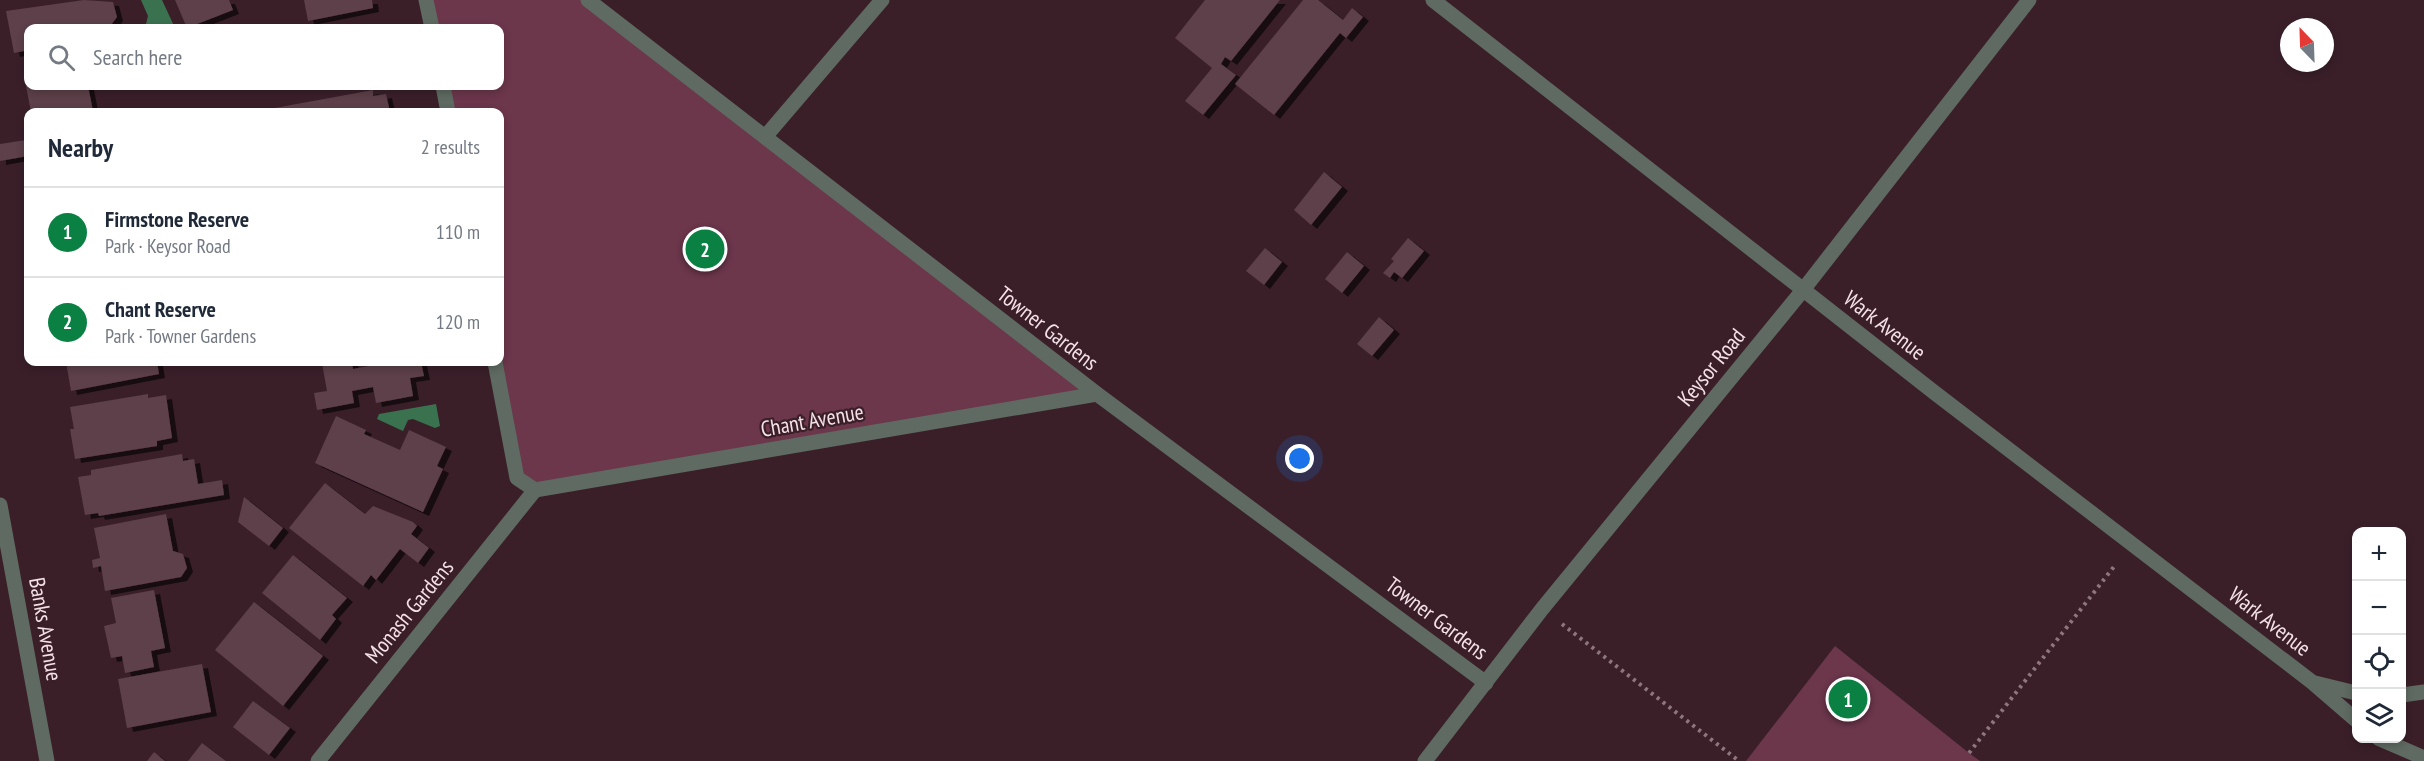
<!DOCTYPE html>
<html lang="en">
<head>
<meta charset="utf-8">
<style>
  body { margin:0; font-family:"PT Sans Narrow",sans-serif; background:#f2f2f3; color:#1f2937 }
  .controls { position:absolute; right:18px; bottom:18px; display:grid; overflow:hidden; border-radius:12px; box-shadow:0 3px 9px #0003 }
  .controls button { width:54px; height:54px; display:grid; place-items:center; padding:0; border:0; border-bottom:2px solid #e0e1e3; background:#fff; color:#1f2937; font:30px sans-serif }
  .compass { position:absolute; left:2280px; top:18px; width:54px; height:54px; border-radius:50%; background:#fff; box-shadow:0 3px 9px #0003; rotate:337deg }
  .you { position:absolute; left:1300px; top:459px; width:21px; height:21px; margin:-15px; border:4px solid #fff; border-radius:50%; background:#1a73e8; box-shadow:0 0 0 9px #1a73e833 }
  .badge { display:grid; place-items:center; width:39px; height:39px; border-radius:50%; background:#0b8043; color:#fff; font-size:20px; font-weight:700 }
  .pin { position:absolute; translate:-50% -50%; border:3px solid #fff; box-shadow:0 2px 6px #0006 }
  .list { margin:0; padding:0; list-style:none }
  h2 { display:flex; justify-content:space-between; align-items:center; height:78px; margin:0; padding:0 24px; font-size:26px }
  h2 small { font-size:20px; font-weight:400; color:#747a83 }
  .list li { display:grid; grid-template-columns:39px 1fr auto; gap:18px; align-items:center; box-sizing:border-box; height:90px; padding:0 24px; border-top:2px solid #e0e1e3 }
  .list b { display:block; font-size:22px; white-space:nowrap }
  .list p { margin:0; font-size:20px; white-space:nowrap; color:#747a83 }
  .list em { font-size:20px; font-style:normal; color:#747a83 }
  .icon { flex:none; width:33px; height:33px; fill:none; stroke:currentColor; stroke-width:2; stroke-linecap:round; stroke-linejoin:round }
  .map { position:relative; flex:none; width:2424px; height:761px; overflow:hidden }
  .search { position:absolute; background:#fff; box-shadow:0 3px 9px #0003; left:24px; top:24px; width:480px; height:66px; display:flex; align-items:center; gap:15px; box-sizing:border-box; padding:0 21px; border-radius:12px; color:#747a83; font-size:22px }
  .panel { position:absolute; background:#fff; box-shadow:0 3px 9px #0003; left:24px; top:108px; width:480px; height:258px; border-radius:12px }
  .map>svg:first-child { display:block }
  .green { fill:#6c364b }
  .water { fill:#3a7250 }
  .building { fill:#5d3f4a; filter:url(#shadow) }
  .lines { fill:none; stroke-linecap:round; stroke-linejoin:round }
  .path { stroke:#8e767f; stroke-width:4; stroke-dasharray:3 4.5; stroke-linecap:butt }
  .minor { stroke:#5e6a62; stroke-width:15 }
  .tertiary { stroke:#5e6a62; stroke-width:15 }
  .labels { text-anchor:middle; stroke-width:4.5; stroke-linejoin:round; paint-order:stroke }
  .street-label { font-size:22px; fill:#f4e1e7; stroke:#3a1f29 }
</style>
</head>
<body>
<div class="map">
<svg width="2424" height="761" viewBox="0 0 2424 761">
  <defs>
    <filter id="shadow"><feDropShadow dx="6" dy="4" stdDeviation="0" flood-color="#0009"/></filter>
  </defs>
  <rect width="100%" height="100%" fill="#3a1f29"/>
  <!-- green -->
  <g class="green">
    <path d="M 426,0 L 588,0 L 1097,394 L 535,490 L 517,478 L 500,362 L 500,112 L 448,112 L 443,86 L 500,86 L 500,28 L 432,28 Z"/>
    <path d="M 1835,646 L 1969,753 L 1980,761 L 1746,761 Z"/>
  </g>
  <!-- water -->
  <g class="water">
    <path d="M 141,0 L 162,0 L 175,28 L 148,28 L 146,24 L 148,16 Z"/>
    <path d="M 436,404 L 440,426 L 435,428 L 413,419 L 408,420 L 403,431 L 377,419 L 379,414 Z"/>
  </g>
  <!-- building -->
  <g class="building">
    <path d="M 84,0 L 113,2 L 117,17 L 111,25 L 112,28 L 28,28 L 28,65 L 26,65 L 24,51 L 14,53 L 6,11 Z"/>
    <path d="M 175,0 L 229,0 L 233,10 L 187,28 Z"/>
    <path d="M 304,0 L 372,0 L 373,8 L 308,21 Z"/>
    <path d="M 1205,0 L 1280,0 L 1231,61 L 1225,57 L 1221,64 L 1236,75 L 1203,115 L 1185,101 L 1212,68 L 1175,38 Z"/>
    <path d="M 1303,0 L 1318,0 L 1343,20 L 1352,8 L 1363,17 L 1346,38 L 1340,33 L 1274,115 L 1235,84 Z"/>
    <path d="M 26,86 L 88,86 L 93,111 L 99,110 L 100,112 L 31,112 Z"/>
    <path d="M 373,90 L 373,96 L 386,94 L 390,112 L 253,112 Z"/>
    <path d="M 26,140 L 28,156 L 0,161 L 0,144 Z"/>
    <path d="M 1324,172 L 1342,187 L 1311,225 L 1294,210 Z"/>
    <path d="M 1408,238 L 1424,251 L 1402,278 L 1394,272 L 1390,278 L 1383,273 L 1394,261 L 1391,259 Z"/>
    <path d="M 1265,248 L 1282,262 L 1264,285 L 1246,271 Z"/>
    <path d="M 1347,252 L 1364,266 L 1342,293 L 1325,279 Z"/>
    <path d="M 1379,317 L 1394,330 L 1372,356 L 1357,344 Z"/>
    <path d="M 66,362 L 157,362 L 159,374 L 71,391 Z"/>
    <path d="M 329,362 L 352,362 L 353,369 L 390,362 L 421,362 L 424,376 L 410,378 L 413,396 L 376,403 L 373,387 L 352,391 L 354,403 L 317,410 L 314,393 L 327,391 L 322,363 Z"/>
    <path d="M 148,394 L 148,398 L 166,395 L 172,438 L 157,441 L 157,446 L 75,459 L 70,429 L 74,429 L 70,407 Z"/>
    <path d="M 336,416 L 366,430 L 364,434 L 400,450 L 409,430 L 446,447 L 437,466 L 443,469 L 423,512 L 315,463 Z"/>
    <path d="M 182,454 L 183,461 L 194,459 L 198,484 L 222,480 L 224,495 L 99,516 L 98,513 L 85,515 L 78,477 L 91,475 L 91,470 Z"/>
    <path d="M 325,483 L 365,514 L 373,506 L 413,522 L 417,526 L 411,534 L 429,548 L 418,563 L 400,549 L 376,580 L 371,575 L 363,586 L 289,528 Z"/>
    <path d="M 244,497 L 283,528 L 269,546 L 238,522 Z"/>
    <path d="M 166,514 L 173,551 L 183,554 L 187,568 L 181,577 L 105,591 L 101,566 L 93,568 L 92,560 L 100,558 L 94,528 Z"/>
    <path d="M 293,555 L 347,598 L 332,615 L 336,619 L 320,640 L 262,593 Z"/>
    <path d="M 154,590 L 165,648 L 151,651 L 154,667 L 125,673 L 122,656 L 111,658 L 104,626 L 116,623 L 111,598 Z"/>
    <path d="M 254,602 L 323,656 L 283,706 L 215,650 Z"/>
    <path d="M 202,664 L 211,712 L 127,728 L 118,679 Z"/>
    <path d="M 253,701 L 290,728 L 269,755 L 233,727 Z"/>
    <path d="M 202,743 L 226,761 L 188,761 Z"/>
    <path d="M 154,752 L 165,761 L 147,761 Z"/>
  </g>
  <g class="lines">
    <!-- path -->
    <g class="path">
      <path d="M 1562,624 L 1739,761"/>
      <path d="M 1969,753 L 2116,564"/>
    </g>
    <!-- minor -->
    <g class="minor">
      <path d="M 426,0 L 432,28"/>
      <path d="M 588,0 L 1097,394 L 1486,683"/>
      <path d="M 1433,0 L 1935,393 L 2312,682 L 2356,720"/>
      <path d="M 443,86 L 448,112"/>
      <path d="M 765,137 L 882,0"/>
      <path d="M 495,362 L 517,478 L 535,490"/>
      <path d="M 535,490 L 1097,394"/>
      <path d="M 2315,683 L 2356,693"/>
      <path d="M 2402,695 L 2424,692"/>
      <path d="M 2378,738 L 2424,758"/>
      <path d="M 318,761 L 535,490"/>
      <path d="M 1425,761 L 1542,609 L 1803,290 L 2029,0"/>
    </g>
    <!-- tertiary -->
    <path class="tertiary" d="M 0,505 L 47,761"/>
  </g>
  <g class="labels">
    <!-- street labels -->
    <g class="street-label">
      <text transform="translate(1885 325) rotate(38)" y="8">Wark Avenue</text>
      <text transform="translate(1048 328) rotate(38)" y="8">Towner Gardens</text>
      <text transform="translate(1711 367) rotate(-51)" y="8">Keysor Road</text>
      <text transform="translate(812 420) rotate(-10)" y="8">Chant Avenue</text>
      <text transform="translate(409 611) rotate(-51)" y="8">Monash Gardens</text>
      <text transform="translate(1437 618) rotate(37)" y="8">Towner Gardens</text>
      <text transform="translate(2270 621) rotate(38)" y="8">Wark Avenue</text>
      <text transform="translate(46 629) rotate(80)" y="8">Banks Avenue</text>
    </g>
  </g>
</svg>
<div class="controls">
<button>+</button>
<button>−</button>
<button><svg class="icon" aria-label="locate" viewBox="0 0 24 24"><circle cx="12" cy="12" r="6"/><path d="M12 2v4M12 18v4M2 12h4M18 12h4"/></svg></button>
<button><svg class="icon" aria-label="layers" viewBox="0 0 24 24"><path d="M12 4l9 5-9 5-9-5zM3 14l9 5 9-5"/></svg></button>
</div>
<svg class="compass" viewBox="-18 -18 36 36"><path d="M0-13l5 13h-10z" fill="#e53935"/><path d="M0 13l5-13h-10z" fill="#747a83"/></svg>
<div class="you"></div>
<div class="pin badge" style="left:1848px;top:699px">1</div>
<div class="pin badge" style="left:705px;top:249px">2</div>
<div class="search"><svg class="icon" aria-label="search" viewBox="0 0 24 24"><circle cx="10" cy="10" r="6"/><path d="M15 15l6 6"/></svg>Search here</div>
<section class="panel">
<h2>Nearby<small>2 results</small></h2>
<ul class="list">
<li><span class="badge">1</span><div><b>Firmstone Reserve</b><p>Park · Keysor Road</p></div><em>110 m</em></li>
<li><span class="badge">2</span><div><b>Chant Reserve</b><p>Park · Towner Gardens</p></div><em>120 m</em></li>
</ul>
</section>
</div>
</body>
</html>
